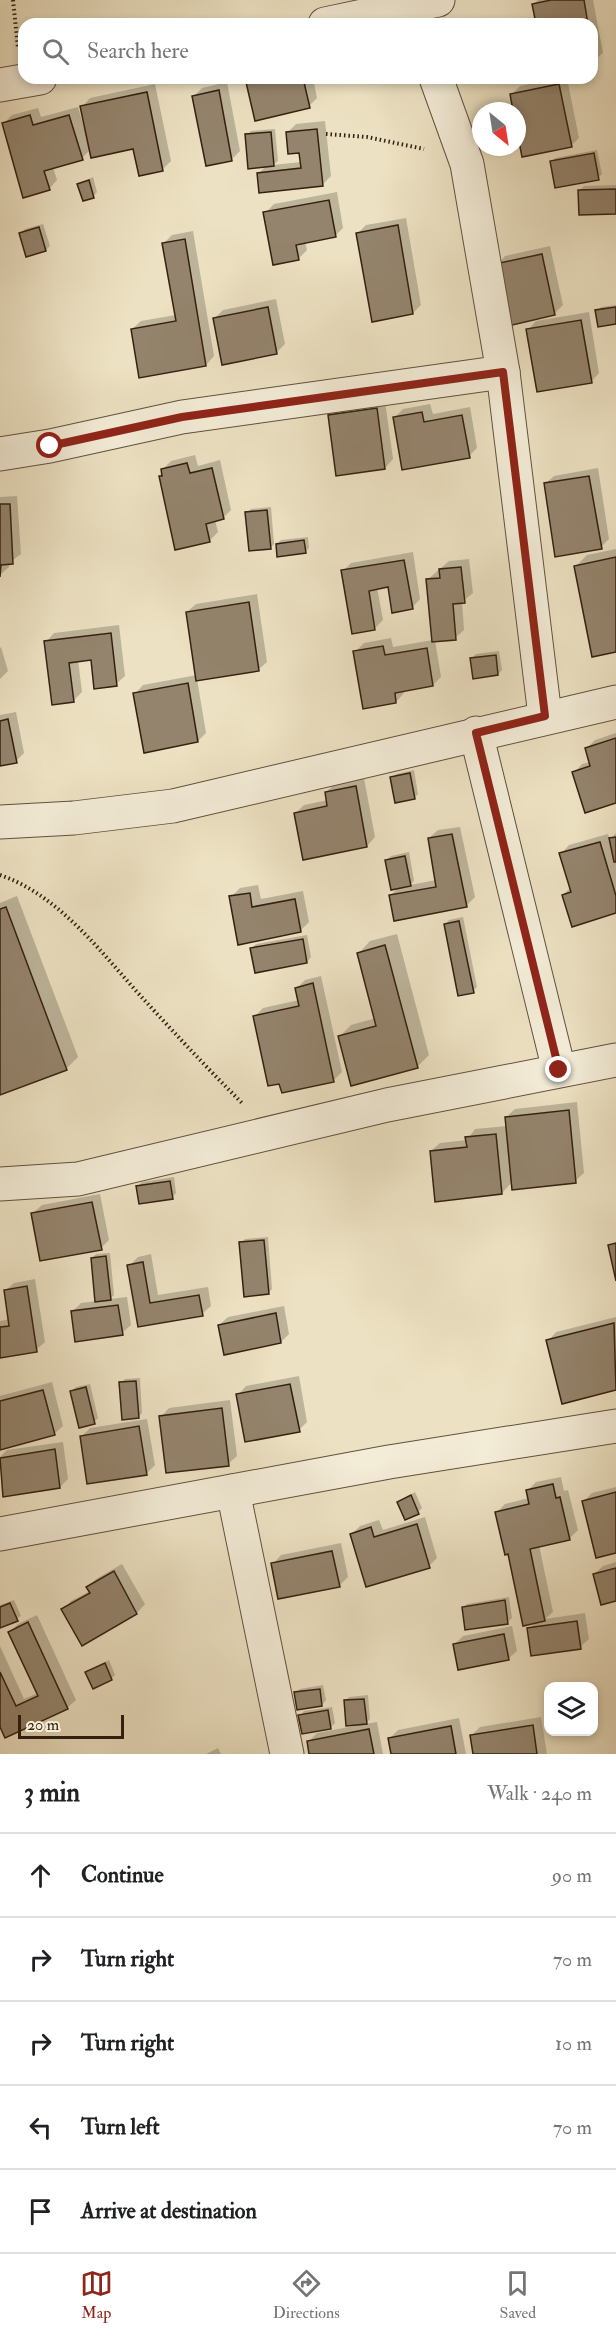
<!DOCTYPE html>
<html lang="en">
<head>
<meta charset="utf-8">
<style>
  body { margin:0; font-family:"IM FELL Double Pica",serif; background:#f6f6f6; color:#202124 }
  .controls { position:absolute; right:18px; bottom:18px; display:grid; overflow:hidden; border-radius:12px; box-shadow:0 3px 9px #0003 }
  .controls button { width:54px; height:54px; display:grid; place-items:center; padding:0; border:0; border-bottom:2px solid #e0e0e0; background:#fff; color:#202124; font:30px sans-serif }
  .compass { position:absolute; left:472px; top:102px; width:54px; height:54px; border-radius:50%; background:#fff; box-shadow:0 3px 9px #0003; rotate:150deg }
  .scale { position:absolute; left:18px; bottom:15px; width:106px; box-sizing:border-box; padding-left:6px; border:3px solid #342010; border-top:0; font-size:16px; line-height:21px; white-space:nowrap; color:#342010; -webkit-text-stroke:4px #f3ecd7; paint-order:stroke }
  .stop { position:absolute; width:18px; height:18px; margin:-14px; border:4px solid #8f2418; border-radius:50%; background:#fff }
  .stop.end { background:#8f2418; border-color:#fff; box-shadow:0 2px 6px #0008 }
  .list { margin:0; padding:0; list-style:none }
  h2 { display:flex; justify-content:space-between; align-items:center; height:78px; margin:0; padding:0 24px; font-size:26px }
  h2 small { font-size:20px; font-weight:400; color:#757577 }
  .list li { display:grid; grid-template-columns:39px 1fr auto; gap:18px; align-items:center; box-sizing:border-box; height:84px; padding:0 24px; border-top:2px solid #e0e0e0 }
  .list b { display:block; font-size:22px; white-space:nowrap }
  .list em { font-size:20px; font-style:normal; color:#757577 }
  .icon { flex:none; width:33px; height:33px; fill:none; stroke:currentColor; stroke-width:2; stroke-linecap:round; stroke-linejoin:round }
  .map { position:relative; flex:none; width:616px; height:1754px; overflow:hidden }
  .search { position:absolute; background:#fff; box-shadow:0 3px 9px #0003; left:18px; right:18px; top:18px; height:66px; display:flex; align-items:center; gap:15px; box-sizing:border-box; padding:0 21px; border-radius:18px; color:#757577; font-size:22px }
  .sheet { height:498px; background:#fff }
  nav { display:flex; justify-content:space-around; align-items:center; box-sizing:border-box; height:84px; border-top:2px solid #e0e0e0; background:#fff; font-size:16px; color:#757577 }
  nav a { display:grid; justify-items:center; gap:3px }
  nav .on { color:#8f2418 }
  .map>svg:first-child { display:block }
  .shadow { fill:#0003 }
  .building { fill:#94846d; stroke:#342010; stroke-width:1.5 }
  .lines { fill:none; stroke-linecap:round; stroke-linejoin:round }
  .street-casing { stroke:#62503c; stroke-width:35 }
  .path { stroke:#342010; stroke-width:4; stroke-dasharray:1.5 3; stroke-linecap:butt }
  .street { stroke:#f3ecd7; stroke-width:33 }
  .route { stroke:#8f2418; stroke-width:8 }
</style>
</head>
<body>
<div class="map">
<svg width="616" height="1754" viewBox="0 0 616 1754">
  <rect width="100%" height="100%" fill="#ece1c2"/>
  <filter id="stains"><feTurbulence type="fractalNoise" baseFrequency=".00333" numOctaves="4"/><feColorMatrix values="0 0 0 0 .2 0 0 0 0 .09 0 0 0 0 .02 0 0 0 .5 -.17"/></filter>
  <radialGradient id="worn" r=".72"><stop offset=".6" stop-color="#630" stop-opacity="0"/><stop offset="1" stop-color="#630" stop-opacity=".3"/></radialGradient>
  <!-- shadow -->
  <g class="shadow">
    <path d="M 538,0 L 593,0 L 603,53 L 592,62 L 592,24 L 538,24 L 534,4 Z"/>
    <path d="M 246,78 L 313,78 L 317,98 L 309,106 Z"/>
    <path d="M 561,78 L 567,78 L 579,138 L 571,146 L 517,123 L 517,111 L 515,111 L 511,95 L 520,86 Z"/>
    <path d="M 227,82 L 240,151 L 232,159 L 194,96 L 202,88 Z"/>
    <path d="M 155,84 L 171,161 L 163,169 L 140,174 L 135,147 L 91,149 L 82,158 L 53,167 L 57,180 L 49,189 L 3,124 L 12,115 L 38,108 L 41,117 L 78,107 L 84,128 L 86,128 L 82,107 L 90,98 Z"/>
    <path d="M 325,121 L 331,176 L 322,185 L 258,174 L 267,165 L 247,135 L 251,131 L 275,129 L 278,161 L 273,165 L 301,162 L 300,152 L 287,133 L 296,124 Z"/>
    <path d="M 597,150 L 602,174 L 598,178 L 551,162 L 555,158 Z"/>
    <path d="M 93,177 L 97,192 L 93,197 L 79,184 Z"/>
    <path d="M 616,185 L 616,212 L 580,190 L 584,186 Z"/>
    <path d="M 337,192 L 343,228 L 335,236 L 305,242 L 307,250 L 298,259 L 265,213 L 274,204 Z"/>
    <path d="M 406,218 L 421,305 L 413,313 L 358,233 L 366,225 Z"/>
    <path d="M 43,224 L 50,246 L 46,250 L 21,233 L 25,229 Z"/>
    <path d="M 193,231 L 214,356 L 206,365 L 132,329 L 141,321 L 176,315 L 164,243 L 172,235 Z"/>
    <path d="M 550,246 L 563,305 L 554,314 L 497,265 L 505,256 Z"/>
    <path d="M 276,299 L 285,344 L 277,352 L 214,319 L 223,310 Z"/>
    <path d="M 616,305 L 616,322 L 597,311 L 601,307 Z"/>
    <path d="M 589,312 L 599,373 L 591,382 L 528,330 L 536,321 Z"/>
    <path d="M 385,401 L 393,459 L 385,468 L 329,416 L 338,407 Z"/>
    <path d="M 430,404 L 433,414 L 470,407 L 477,448 L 469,456 L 394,418 L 403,409 Z"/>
    <path d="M 195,455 L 198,466 L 220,460 L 231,510 L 223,518 L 215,520 L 218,532 L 209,541 L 160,477 L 162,470 L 171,461 Z"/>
    <path d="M 598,468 L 609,539 L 601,547 L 545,484 L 554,476 Z"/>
    <path d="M 17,496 L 21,554 L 9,563 L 9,567 L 0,575 L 0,497 Z"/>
    <path d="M 271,507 L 274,544 L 270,548 L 247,513 L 251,509 Z"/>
    <path d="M 308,537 L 309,548 L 305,552 L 277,544 L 281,540 Z"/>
    <path d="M 616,549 L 616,650 L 575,567 L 587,555 Z"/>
    <path d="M 413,552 L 420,599 L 412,608 L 389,585 L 377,587 L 383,620 L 374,629 L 343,571 L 351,563 Z"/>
    <path d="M 469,559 L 473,593 L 462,602 L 464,630 L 455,638 L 435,640 L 441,677 L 433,685 L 403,690 L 404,693 L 396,702 L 355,652 L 364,643 L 391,638 L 393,647 L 433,640 L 427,580 L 449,561 Z"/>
    <path d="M 257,594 L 267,662 L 258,670 L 197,679 L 206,733 L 198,741 L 135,694 L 143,685 L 197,675 L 187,612 L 196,604 Z"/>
    <path d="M 119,625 L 125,676 L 116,684 L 92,658 L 78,660 L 82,692 L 73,701 L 46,642 L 54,633 Z"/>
    <path d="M 1,647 L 8,671 L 0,679 L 0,648 Z"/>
    <path d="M 499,651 L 502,670 L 498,674 L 472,658 L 476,654 Z"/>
    <path d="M 16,712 L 24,753 L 16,761 L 0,765 L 0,715 Z"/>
    <path d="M 616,733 L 616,802 L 574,773 L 582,764 L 590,762 L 587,748 L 595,740 Z"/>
    <path d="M 414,770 L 418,794 L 414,798 L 392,778 L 396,774 Z"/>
    <path d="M 364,778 L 375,837 L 367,846 L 296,813 L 304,805 L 328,800 L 326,792 L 335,784 Z"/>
    <path d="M 460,827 L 475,897 L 466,906 L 391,895 L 399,887 L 387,860 L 391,856 L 409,852 L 414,881 L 410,885 L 436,880 L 429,838 L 438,830 Z"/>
    <path d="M 616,833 L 616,912 L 563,895 L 571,887 L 561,854 L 569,845 L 608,834 L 610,840 Z"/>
    <path d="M 258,885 L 261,899 L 303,891 L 309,922 L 300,931 L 231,897 L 240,888 Z"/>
    <path d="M 17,896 L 78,1057 L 66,1069 L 0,1093 L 0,903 Z"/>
    <path d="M 463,917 L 477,987 L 473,991 L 445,925 L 449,920 Z"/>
    <path d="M 397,934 L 429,1055 L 417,1067 L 340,1036 L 351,1025 L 376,1018 L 359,953 L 370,941 Z"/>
    <path d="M 307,935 L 311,957 L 307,962 L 251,949 L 256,944 Z"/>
    <path d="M 321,976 L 342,1072 L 333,1081 L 254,1017 L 263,1008 L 299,1000 L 297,988 L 305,980 Z"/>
    <path d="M 577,1102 L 584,1173 L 575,1181 L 513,1181 L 502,1193 L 431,1151 L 440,1143 L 467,1140 L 475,1129 L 507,1126 L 506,1117 L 515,1109 Z"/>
    <path d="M 174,1177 L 176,1193 L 172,1198 L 138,1186 L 142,1182 Z"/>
    <path d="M 100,1194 L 109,1240 L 101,1248 L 33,1213 L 42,1205 Z"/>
    <path d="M 268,1237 L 272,1289 L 268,1293 L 241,1243 L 245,1239 Z"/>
    <path d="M 110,1253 L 114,1295 L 110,1299 L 127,1297 L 131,1325 L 122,1333 L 72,1312 L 81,1303 L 97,1301 L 92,1258 L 96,1254 Z"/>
    <path d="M 151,1254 L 158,1295 L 208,1287 L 211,1306 L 202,1314 L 139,1325 L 129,1266 L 138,1257 Z"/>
    <path d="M 35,1279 L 45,1342 L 36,1350 L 0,1356 L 0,1321 L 10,1319 L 5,1291 L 14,1283 Z"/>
    <path d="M 284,1306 L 289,1334 L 281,1342 L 219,1325 L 228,1317 Z"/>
    <path d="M 616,1317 L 616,1388 L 564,1402 L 548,1341 L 556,1332 Z"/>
    <path d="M 299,1376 L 307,1422 L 299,1430 L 238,1395 L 246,1386 Z"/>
    <path d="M 140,1378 L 142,1413 L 138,1417 L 121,1383 L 125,1379 Z"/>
    <path d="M 52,1382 L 63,1426 L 54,1434 L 0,1448 L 0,1396 Z"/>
    <path d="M 90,1384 L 98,1418 L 94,1422 L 72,1391 L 76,1387 Z"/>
    <path d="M 230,1400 L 237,1456 L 228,1464 L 161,1417 L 169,1408 Z"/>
    <path d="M 147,1419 L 155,1465 L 146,1474 L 82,1436 L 90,1428 Z"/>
    <path d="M 63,1442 L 68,1479 L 60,1487 L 4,1496 L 0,1457 L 7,1450 Z"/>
    <path d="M 561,1477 L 564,1491 L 568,1490 L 578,1530 L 569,1539 L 539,1545 L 553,1612 L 545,1619 L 585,1613 L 589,1639 L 580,1647 L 529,1629 L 536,1622 L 497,1512 L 505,1504 L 529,1498 L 527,1491 L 536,1482 Z"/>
    <path d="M 616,1487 L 616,1551 L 583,1502 L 592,1493 Z"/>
    <path d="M 415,1492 L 422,1508 L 418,1512 L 399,1502 Z"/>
    <path d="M 425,1517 L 437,1558 L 429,1566 L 352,1534 L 360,1526 L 379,1520 L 383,1530 Z"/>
    <path d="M 341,1543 L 348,1577 L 339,1586 L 273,1564 L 281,1555 Z"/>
    <path d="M 616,1562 L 616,1600 L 594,1574 L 603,1566 Z"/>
    <path d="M 122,1564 L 145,1604 L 137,1613 L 82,1644 L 63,1610 L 71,1601 L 90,1591 L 88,1587 L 96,1579 Z"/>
    <path d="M 509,1597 L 512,1618 L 508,1622 L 463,1608 L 467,1604 Z"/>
    <path d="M 14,1600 L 21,1616 L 0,1627 L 0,1605 Z"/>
    <path d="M 37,1615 L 76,1700 L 67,1708 L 0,1724 L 0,1646 L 24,1699 L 38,1693 L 10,1632 L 18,1624 Z"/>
    <path d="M 512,1626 L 517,1651 L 508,1659 L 454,1645 L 463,1636 Z"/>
    <path d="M 109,1660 L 115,1675 L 111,1679 L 87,1672 Z"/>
    <path d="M 323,1685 L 326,1700 L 322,1705 L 296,1693 L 300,1689 Z"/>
    <path d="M 368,1695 L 370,1719 L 365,1724 L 377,1722 L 383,1754 L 311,1754 L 308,1742 L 317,1733 L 354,1726 L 345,1701 L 349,1697 Z"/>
    <path d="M 332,1707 L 335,1723 L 331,1727 L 300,1716 L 304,1711 Z"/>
    <path d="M 541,1717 L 547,1754 L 474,1754 L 471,1736 L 480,1727 Z"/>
    <path d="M 459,1718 L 466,1754 L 392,1754 L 390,1738 L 398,1730 Z"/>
    <path d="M 218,1748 L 221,1754 L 206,1754 Z"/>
  </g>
  <!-- building -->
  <g class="building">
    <path d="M 551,0 L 584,0 L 588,24 L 536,24 L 532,4 Z"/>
    <path d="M 592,43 L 596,62 L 592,63 Z"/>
    <path d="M 245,78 L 303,78 L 310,108 L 255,121 Z"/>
    <path d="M 559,84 L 572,147 L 522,157 L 517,131 L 517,111 L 513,111 L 510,94 Z"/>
    <path d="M 219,90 L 232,161 L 206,166 L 192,96 Z"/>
    <path d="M 147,92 L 163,171 L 139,176 L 133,149 L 91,158 L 80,106 Z"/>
    <path d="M 30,115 L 33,125 L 69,115 L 83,160 L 44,171 L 50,190 L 23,198 L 2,123 Z"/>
    <path d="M 317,129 L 323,186 L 259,193 L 257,173 L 301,168 L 299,153 L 288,154 L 286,132 Z"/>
    <path d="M 271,132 L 274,166 L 248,169 L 245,134 Z"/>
    <path d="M 594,153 L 599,180 L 555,188 L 550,161 Z"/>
    <path d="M 89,180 L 94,198 L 83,201 L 77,184 Z"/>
    <path d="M 616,189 L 616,214 L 579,215 L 578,190 Z"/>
    <path d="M 329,200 L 336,237 L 296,245 L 299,260 L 273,265 L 263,212 Z"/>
    <path d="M 398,225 L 413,314 L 372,322 L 356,233 Z"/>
    <path d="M 39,227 L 46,251 L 26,257 L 19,233 Z"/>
    <path d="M 185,239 L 206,366 L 139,378 L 131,329 L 176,321 L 162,243 Z"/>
    <path d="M 542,254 L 555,315 L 508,326 L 495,264 Z"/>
    <path d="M 268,307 L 277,354 L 222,365 L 213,318 Z"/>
    <path d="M 616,307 L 616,324 L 598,327 L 595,310 Z"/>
    <path d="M 581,320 L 592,383 L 537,392 L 526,329 Z"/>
    <path d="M 377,408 L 385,469 L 336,476 L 328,415 Z"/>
    <path d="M 422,412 L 424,422 L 462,415 L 470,458 L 402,470 L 393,417 Z"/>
    <path d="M 187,463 L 190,473 L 212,468 L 224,519 L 206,524 L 210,542 L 175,550 L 159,476 L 162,476 L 161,469 Z"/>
    <path d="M 589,476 L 602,549 L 555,557 L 544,483 Z"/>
    <path d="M 0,504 L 10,504 L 13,564 L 1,565 L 0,577 Z"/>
    <path d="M 267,510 L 271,549 L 249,551 L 245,512 Z"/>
    <path d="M 304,540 L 306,553 L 277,557 L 276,544 Z"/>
    <path d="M 616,557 L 616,652 L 592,657 L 574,566 Z"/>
    <path d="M 404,560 L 413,609 L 392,613 L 388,587 L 369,591 L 375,630 L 352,634 L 341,570 Z"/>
    <path d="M 461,567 L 465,603 L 453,604 L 456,640 L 432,642 L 426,579 L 440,578 L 439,569 Z"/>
    <path d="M 249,602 L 259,671 L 196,681 L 186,612 Z"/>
    <path d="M 111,633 L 117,686 L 94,689 L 91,660 L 69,663 L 74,702 L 52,705 L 44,641 Z"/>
    <path d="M 383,646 L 385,655 L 427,648 L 433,686 L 395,693 L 396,703 L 363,709 L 353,651 Z"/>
    <path d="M 496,655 L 498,675 L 473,679 L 470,658 Z"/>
    <path d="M 188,683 L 198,742 L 144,753 L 133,693 Z"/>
    <path d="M 8,719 L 17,763 L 0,766 L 0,721 Z"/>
    <path d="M 616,738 L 616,803 L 585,813 L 572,772 L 590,766 L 585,748 Z"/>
    <path d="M 410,773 L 415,799 L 395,803 L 390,777 Z"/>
    <path d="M 356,786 L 367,847 L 303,860 L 294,813 L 327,806 L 325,792 Z"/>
    <path d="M 452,834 L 467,907 L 394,921 L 389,895 L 436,887 L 428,838 Z"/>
    <path d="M 616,837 L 616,862 L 614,862 L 609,838 Z"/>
    <path d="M 600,842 L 616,896 L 616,913 L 572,927 L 562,895 L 571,892 L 559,853 Z"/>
    <path d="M 405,856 L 411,886 L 391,890 L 385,860 Z"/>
    <path d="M 250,893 L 252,907 L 295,899 L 301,932 L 238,945 L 229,896 Z"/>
    <path d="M 6,907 L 67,1070 L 0,1095 L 0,909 Z"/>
    <path d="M 459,921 L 474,993 L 458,996 L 444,924 Z"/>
    <path d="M 303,939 L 307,963 L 255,973 L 250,948 Z"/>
    <path d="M 385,945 L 418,1068 L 351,1086 L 338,1036 L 376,1026 L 357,953 Z"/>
    <path d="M 313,983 L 334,1082 L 282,1093 L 279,1084 L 268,1086 L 253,1016 L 299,1006 L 295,988 Z"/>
    <path d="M 569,1110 L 576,1183 L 512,1190 L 505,1117 Z"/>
    <path d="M 496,1134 L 502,1194 L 435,1202 L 430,1151 L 467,1147 L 465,1137 Z"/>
    <path d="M 170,1181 L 173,1199 L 139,1204 L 136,1186 Z"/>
    <path d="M 92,1202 L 102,1250 L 40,1261 L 31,1213 Z"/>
    <path d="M 264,1240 L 269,1294 L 244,1297 L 239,1242 Z"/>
    <path d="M 616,1243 L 616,1281 L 608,1245 Z"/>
    <path d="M 106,1256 L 111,1300 L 95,1302 L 91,1258 Z"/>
    <path d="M 143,1262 L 150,1303 L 199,1295 L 203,1316 L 138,1327 L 127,1265 Z"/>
    <path d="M 27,1286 L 37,1352 L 0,1358 L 0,1327 L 9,1326 L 4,1290 Z"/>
    <path d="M 118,1305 L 123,1335 L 75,1342 L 71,1311 Z"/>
    <path d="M 276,1313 L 281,1343 L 224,1355 L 218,1325 Z"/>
    <path d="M 614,1323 L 616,1390 L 562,1404 L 546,1340 Z"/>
    <path d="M 136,1381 L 139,1418 L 122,1420 L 119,1382 Z"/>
    <path d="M 290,1384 L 300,1432 L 245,1442 L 236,1394 Z"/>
    <path d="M 86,1387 L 95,1424 L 79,1428 L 70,1391 Z"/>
    <path d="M 43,1390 L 55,1435 L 0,1450 L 0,1401 Z"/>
    <path d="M 222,1408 L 229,1466 L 166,1473 L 159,1416 Z"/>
    <path d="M 139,1426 L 147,1475 L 87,1484 L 80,1436 Z"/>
    <path d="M 55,1449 L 60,1488 L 3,1497 L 0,1458 Z"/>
    <path d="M 553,1484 L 556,1498 L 560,1497 L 570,1540 L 530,1549 L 545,1621 L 523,1626 L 508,1554 L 505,1555 L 495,1512 L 529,1504 L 526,1490 Z"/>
    <path d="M 616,1492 L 616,1553 L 596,1558 L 582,1501 Z"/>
    <path d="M 411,1495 L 419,1514 L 405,1520 L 397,1502 Z"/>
    <path d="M 417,1524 L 430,1568 L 366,1587 L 350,1534 L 371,1527 L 374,1537 Z"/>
    <path d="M 332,1551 L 340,1587 L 278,1599 L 271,1563 Z"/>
    <path d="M 616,1568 L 616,1601 L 601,1605 L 593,1574 Z"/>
    <path d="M 114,1571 L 137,1614 L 82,1646 L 61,1609 L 90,1593 L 86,1587 Z"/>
    <path d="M 505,1600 L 508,1624 L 465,1630 L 462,1607 Z"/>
    <path d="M 10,1603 L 18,1621 L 0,1628 L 0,1607 Z"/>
    <path d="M 577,1621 L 581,1649 L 531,1656 L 527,1628 Z"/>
    <path d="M 28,1622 L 68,1709 L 5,1738 L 0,1727 L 0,1672 L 16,1706 L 38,1696 L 8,1632 Z"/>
    <path d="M 504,1634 L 509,1660 L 458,1670 L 453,1644 Z"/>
    <path d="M 105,1663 L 112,1680 L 93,1689 L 85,1672 Z"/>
    <path d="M 320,1689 L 322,1706 L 297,1710 L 294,1692 Z"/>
    <path d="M 364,1699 L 367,1724 L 346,1726 L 344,1700 Z"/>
    <path d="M 328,1710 L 331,1729 L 302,1734 L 298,1715 Z"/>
    <path d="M 533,1725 L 537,1754 L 473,1754 L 470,1735 Z"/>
    <path d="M 451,1726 L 456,1754 L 391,1754 L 388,1738 Z"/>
    <path d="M 369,1729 L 374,1754 L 309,1754 L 307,1741 Z"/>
  </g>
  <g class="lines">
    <!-- street casing -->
    <g class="street-casing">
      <g id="street">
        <path d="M 325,24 L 438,0"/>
        <path d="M 436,78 L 467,164 L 503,372 L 545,716"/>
        <path d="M 0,85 L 40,78"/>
        <path d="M 0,454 L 50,446 L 182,417 L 503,372"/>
        <path d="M 476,733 L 559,1070"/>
        <path d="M 0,822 L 74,818 L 173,806 L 616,702"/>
        <path d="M 0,1184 L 78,1179 L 387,1105 L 616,1060"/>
        <path d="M 233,1491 L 287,1754"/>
        <path d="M 0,1534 L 389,1462 L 616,1426"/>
      </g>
    </g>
    <!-- path -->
    <g class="path">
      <path d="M 13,0 L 18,48"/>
      <path d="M 326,134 L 367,137 L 424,149"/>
      <path d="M 0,875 C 62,896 105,958 148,1004 C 179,1038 211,1072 243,1104"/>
    </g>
    <!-- street -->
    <use href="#street" class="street"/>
  </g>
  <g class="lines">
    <!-- route -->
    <path class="route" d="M 50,446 L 182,417 L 503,372 L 545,716 L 476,733 L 559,1070"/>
  </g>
  <rect width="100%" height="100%" filter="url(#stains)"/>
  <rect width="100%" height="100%" fill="url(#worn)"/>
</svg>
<div class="controls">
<button><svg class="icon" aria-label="layers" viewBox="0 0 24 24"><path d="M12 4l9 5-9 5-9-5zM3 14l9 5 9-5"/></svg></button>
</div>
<svg class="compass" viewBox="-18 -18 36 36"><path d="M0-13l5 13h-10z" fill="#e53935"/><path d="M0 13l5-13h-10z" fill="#757577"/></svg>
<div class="scale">20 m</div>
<div class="stop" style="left:50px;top:446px"></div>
<div class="stop end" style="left:559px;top:1070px"></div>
<div class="search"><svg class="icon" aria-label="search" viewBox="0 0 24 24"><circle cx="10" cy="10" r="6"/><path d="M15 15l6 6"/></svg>Search here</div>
</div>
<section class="sheet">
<h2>3 min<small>Walk · 240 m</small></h2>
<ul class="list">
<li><svg class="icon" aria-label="ahead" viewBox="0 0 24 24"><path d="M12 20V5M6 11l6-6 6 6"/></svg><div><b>Continue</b></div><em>90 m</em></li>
<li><svg class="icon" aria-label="right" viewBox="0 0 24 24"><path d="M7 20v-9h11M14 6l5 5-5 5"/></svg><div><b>Turn right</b></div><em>70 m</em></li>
<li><svg class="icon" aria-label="right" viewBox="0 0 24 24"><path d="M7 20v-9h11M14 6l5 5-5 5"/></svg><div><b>Turn right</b></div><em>10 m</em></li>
<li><svg class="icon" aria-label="left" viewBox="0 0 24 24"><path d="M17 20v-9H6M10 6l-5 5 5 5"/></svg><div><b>Turn left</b></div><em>70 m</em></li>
<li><svg class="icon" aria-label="arrive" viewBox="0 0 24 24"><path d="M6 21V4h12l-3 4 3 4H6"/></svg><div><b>Arrive at destination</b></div></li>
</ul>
</section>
<nav>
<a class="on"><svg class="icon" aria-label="map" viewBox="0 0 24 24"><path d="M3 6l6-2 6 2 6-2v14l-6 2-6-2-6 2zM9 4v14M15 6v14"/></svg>Map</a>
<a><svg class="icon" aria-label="directions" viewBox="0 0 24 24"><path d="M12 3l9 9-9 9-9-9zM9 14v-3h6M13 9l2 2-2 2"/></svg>Directions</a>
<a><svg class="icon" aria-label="saved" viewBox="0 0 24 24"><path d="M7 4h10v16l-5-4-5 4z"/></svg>Saved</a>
</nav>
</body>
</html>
